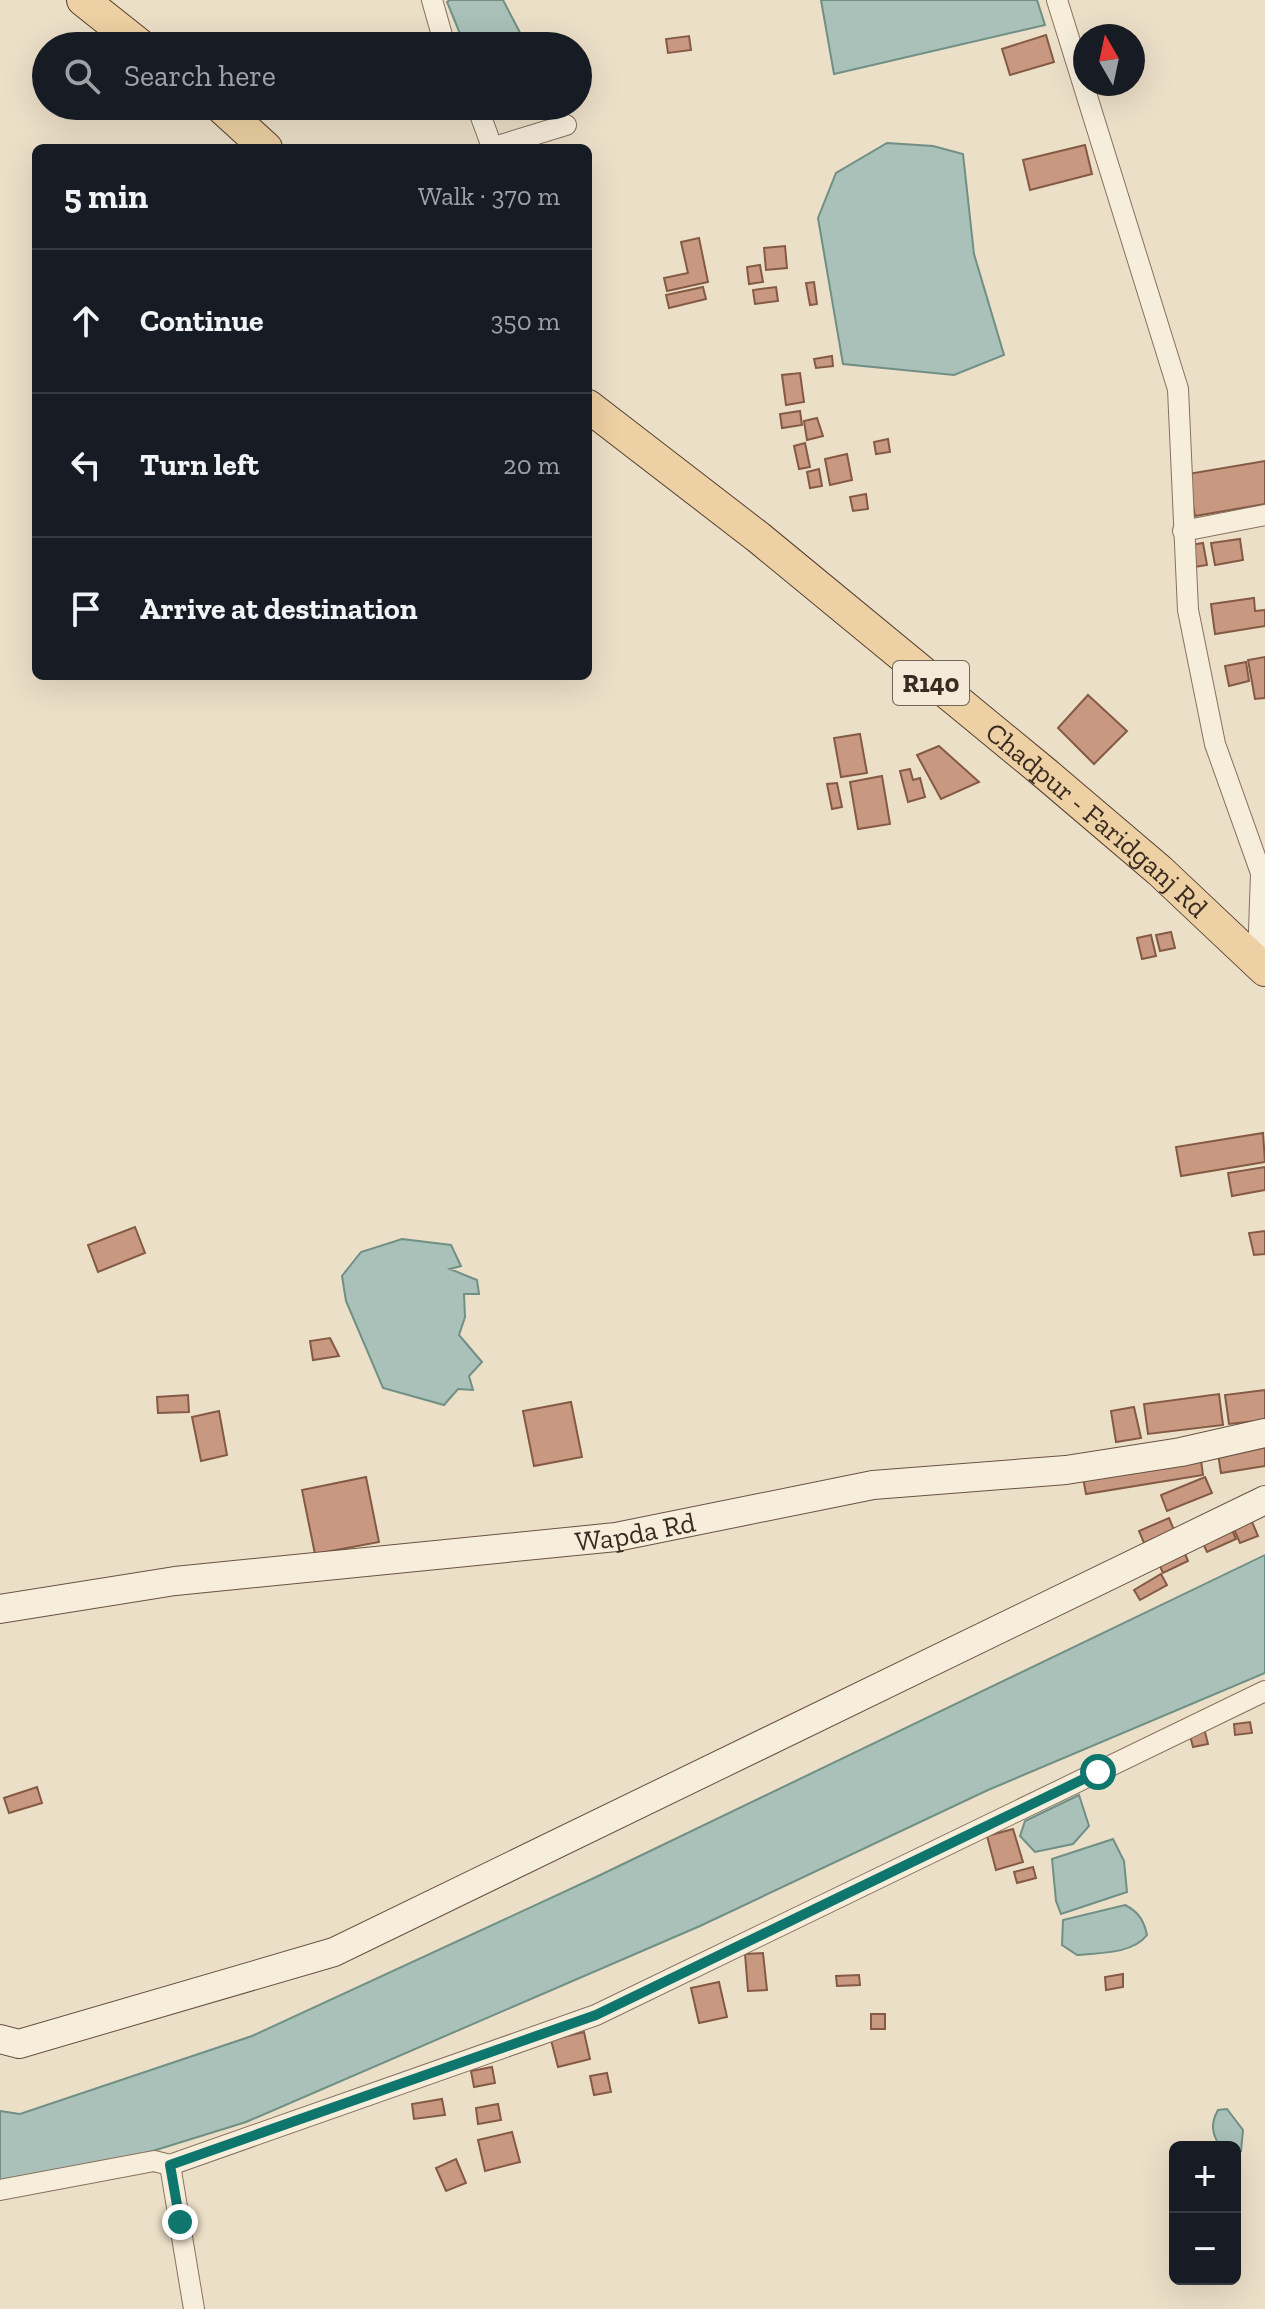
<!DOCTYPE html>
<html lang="en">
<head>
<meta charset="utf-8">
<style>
  body { margin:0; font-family:"Zilla Slab",serif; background:#242831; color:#f1f3f6 }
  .controls { position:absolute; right:24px; bottom:24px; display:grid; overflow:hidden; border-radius:12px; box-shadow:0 8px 32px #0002 }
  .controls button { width:72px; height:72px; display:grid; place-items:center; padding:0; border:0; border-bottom:2px solid #363941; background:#171b24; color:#f1f3f6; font:40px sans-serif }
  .compass { position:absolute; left:1073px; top:24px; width:72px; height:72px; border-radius:50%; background:#171b24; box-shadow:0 8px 32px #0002; rotate:351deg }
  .stop { position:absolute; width:24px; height:24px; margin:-18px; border:6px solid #0f766e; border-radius:50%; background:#fff }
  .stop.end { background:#0f766e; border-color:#fff; box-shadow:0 2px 8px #0008 }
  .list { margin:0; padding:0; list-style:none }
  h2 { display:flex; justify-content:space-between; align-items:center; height:104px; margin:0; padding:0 32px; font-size:34px }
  h2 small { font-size:26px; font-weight:400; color:#9ea1a6 }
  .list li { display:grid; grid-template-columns:52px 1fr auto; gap:24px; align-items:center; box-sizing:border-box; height:144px; padding:0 32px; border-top:2px solid #363941 }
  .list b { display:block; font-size:30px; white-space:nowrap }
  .list em { font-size:26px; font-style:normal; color:#9ea1a6 }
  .icon { flex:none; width:44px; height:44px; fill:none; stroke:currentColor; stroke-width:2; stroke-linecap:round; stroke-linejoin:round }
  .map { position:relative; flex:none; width:1265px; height:2309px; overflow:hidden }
  .search { position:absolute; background:#171b24; box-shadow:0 8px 32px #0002; left:32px; top:32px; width:560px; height:88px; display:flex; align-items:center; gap:20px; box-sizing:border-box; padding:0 28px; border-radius:44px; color:#9ea1a6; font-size:30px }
  .panel { position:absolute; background:#171b24; box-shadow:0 8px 32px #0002; left:32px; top:144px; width:560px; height:536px; border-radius:12px }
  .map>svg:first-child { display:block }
  .water { fill:#a9c1b8; stroke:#708f85; stroke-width:2 }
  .building { fill:#c89980; stroke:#855a45; stroke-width:2 }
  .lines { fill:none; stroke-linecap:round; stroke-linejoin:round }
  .street-casing { stroke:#87715e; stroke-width:22 }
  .secondary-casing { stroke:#695241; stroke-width:30 }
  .primary-casing { stroke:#564032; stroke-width:34 }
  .street { stroke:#f7eddb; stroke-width:20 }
  .secondary { stroke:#f7eddb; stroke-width:28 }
  .primary { stroke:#edd0a3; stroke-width:32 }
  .route { stroke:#0f766e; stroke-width:10 }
  .labels { text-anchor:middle; stroke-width:8; stroke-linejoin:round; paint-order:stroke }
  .shield { fill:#f4ead7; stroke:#716458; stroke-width:2 }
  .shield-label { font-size:26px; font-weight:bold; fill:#392b21 }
  .street-label { font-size:28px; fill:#392b21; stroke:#f4ead7 }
</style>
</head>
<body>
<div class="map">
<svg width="1265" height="2309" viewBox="0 0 1265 2309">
  <rect width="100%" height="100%" fill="#ecdfc8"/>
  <!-- water -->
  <g class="water">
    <path d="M 450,0 L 503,0 L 527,46 L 465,46 L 447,2 Z"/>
    <path d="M 821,0 L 1037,0 L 1045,25 L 834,74 Z"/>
    <path d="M 887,143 L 933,146 L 963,154 L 974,254 L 1004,355 L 954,375 L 843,364 L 818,218 L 836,173 Z"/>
    <path d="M 402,1239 L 451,1245 L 461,1266 L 450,1269 L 477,1280 L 479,1294 L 464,1294 L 465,1317 L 459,1335 L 482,1362 L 469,1376 L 473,1390 L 458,1389 L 444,1405 L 383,1388 L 346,1301 L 342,1276 L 361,1252 Z"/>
    <path d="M 1265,1555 L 1265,1673 L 988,1790 L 700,1926 L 246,2122 L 69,2177 L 0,2181 L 0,2111 L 20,2114 L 252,2036 L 594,1878 Z"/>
    <path d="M 1079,1795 L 1089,1826 L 1073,1844 L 1035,1852 L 1020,1836 L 1025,1821 Z"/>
    <path d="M 1113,1839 L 1124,1861 L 1127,1892 L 1061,1914 L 1056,1901 L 1052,1859 Z"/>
    <path d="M 1125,1905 C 1139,1912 1144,1921 1147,1935 C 1133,1954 1098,1953 1077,1955 L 1062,1945 L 1063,1920 Z"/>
    <path d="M 1227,2109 L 1243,2130 L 1241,2151 L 1235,2151 L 1235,2147 L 1220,2147 C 1212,2133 1210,2124 1218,2110 Z"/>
  </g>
  <!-- building -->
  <g class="building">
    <path d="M 1046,35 L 1054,62 L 1010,75 L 1002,49 Z"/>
    <path d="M 689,36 L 691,50 L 668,53 L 666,39 Z"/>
    <path d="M 1085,145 L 1092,174 L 1030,190 L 1023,160 Z"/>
    <path d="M 699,238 L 708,282 L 667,291 L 664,278 L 688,273 L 681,242 Z"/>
    <path d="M 785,246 L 787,268 L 766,270 L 764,248 Z"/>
    <path d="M 760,265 L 763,282 L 749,284 L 747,267 Z"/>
    <path d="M 814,282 L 817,304 L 810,305 L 806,283 Z"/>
    <path d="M 703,287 L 706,299 L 669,308 L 666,295 Z"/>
    <path d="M 776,287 L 778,301 L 755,304 L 753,290 Z"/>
    <path d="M 832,356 L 833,366 L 816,368 L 814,359 Z"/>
    <path d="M 800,373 L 804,402 L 786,405 L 782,375 Z"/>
    <path d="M 800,411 L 802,425 L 782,428 L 780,414 Z"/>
    <path d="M 817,418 L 823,436 L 807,440 L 804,421 Z"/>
    <path d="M 888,439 L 890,452 L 876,454 L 874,442 Z"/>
    <path d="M 805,443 L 810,467 L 799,469 L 794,446 Z"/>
    <path d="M 847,454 L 852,480 L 830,485 L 825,459 Z"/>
    <path d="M 1265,461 L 1265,504 L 1195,516 L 1188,474 Z"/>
    <path d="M 819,469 L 822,486 L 810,488 L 807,472 Z"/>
    <path d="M 866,494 L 868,509 L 853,511 L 850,497 Z"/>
    <path d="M 1240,539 L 1243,560 L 1215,565 L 1211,543 Z"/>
    <path d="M 1203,543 L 1207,565 L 1194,567 L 1190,545 Z"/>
    <path d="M 1254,598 L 1255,611 L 1265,610 L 1265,626 L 1215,634 L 1211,604 Z"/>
    <path d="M 1265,657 L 1265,698 L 1255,699 L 1248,660 Z"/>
    <path d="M 1246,662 L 1249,681 L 1229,686 L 1225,666 Z"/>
    <path d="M 1088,695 L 1127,731 L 1094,764 L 1058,728 Z"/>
    <path d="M 860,734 L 867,773 L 841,777 L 834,738 Z"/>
    <path d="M 939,746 L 979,782 L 941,799 L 917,755 Z"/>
    <path d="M 910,769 L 913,780 L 920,778 L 925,797 L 908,802 L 900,771 Z"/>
    <path d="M 882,776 L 890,824 L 858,829 L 850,782 Z"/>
    <path d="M 837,783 L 842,807 L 832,809 L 827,784 Z"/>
    <path d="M 1171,932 L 1175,948 L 1160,951 L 1156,935 Z"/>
    <path d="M 1151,935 L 1156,956 L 1142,959 L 1137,938 Z"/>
    <path d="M 1263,1133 L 1265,1162 L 1181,1176 L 1176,1147 Z"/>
    <path d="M 1265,1167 L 1265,1190 L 1232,1196 L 1228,1173 Z"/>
    <path d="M 135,1227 L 145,1253 L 98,1272 L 88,1245 Z"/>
    <path d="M 1265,1231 L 1265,1254 L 1254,1255 L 1249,1233 Z"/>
    <path d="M 330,1338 L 339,1356 L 313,1360 L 310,1341 Z"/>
    <path d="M 1265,1390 L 1265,1420 L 1229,1424 L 1225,1395 Z"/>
    <path d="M 1219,1394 L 1223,1425 L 1148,1434 L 1144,1404 Z"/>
    <path d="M 188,1395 L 189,1412 L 158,1413 L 157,1397 Z"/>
    <path d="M 571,1402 L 582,1457 L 534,1466 L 523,1411 Z"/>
    <path d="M 1134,1407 L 1141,1438 L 1116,1442 L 1111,1411 Z"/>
    <path d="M 219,1411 L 227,1455 L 201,1461 L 192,1417 Z"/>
    <path d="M 1265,1439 L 1265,1466 L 1221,1473 L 1217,1447 Z"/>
    <path d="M 1200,1453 L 1203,1475 L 1086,1494 L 1082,1472 Z"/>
    <path d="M 366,1477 L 379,1542 L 315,1554 L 302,1490 Z"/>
    <path d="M 1205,1477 L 1212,1493 L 1167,1511 L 1161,1495 Z"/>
    <path d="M 1244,1503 L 1258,1536 L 1240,1543 L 1226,1511 Z"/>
    <path d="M 1225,1513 L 1236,1539 L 1207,1552 L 1195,1526 Z"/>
    <path d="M 1169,1518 L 1174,1530 L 1144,1543 L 1139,1531 Z"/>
    <path d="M 1176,1532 L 1188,1561 L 1163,1573 L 1150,1544 Z"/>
    <path d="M 1161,1574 L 1167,1585 L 1140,1600 L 1134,1590 Z"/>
    <path d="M 1250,1722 L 1252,1733 L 1235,1735 L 1234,1724 Z"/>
    <path d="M 1204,1728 L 1208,1744 L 1193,1747 L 1189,1732 Z"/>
    <path d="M 37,1787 L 42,1803 L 9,1813 L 4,1798 Z"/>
    <path d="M 1013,1829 L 1023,1862 L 996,1870 L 987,1836 Z"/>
    <path d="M 1033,1867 L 1036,1878 L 1017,1883 L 1014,1872 Z"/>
    <path d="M 763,1953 L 767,1990 L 748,1991 L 745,1954 Z"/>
    <path d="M 1123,1974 L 1123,1987 L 1106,1990 L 1105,1977 Z"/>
    <path d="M 859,1975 L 860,1985 L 837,1986 L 836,1976 Z"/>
    <path d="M 719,1982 L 727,2017 L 699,2023 L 691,1988 Z"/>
    <rect x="871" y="2014" width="14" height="15"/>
    <path d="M 584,2032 L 590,2059 L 558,2067 L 551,2040 Z"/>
    <path d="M 492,2067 L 495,2083 L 474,2087 L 471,2071 Z"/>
    <path d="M 607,2073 L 611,2092 L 594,2095 L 590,2076 Z"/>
    <path d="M 442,2099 L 445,2115 L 414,2119 L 412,2104 Z"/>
    <path d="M 498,2104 L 501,2120 L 478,2124 L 476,2108 Z"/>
    <path d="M 512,2132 L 520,2162 L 485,2171 L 478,2140 Z"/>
    <path d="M 456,2159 L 466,2183 L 446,2191 L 436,2168 Z"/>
  </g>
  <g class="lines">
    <!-- street casing -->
    <g class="street-casing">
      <g id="street">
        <path d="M 432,0 L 445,46"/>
        <path d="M 1057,0 L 1178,389 L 1188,610 L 1215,744 L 1261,873 L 1258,960"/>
        <path d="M 477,106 L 492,147"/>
        <path d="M 491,148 L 566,125"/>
        <path d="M 1183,531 L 1265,515"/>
        <path d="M 170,2165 L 194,2309"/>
        <path d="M 0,2190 L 154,2161 L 170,2165 L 596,2015 L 1265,1691"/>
      </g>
    </g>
    <!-- secondary casing -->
    <g class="secondary-casing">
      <g id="secondary">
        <path id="s1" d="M 0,1609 L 175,1581 L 616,1537 L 873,1485 L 1066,1470 L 1181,1452 L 1265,1433"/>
        <path d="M 0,2039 L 19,2044 L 334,1952 L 1265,1500"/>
      </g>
    </g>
    <!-- primary casing -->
    <g class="primary-casing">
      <g id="primary">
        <path d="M 83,0 L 141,46"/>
        <path d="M 220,106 L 266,148"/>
        <path id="s2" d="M 588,406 L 758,537 L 1046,774 L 1160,871 L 1265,970"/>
      </g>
    </g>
    <!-- street -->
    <use href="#street" class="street"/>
    <!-- secondary -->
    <use href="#secondary" class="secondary"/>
    <!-- primary -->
    <use href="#primary" class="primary"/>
  </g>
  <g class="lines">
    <!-- route -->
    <path class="route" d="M 180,2222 L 170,2165 L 596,2015 L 1098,1772"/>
  </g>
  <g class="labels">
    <!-- shield labels -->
    <rect class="shield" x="893" y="661" width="76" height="44" rx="6"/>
    <g class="shield-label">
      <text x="931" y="692">R140</text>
    </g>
    <!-- street labels -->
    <g class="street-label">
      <text dy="10" stroke="none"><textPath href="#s2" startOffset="656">Chadpur - Faridganj Rd</textPath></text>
      <text dy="10" stroke="none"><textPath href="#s1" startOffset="640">Wapda Rd</textPath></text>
    </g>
  </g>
</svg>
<div class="controls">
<button>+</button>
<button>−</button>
</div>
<svg class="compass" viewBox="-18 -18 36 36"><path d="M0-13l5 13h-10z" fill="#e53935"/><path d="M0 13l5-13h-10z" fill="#9ea1a6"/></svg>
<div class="stop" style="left:1098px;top:1772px"></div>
<div class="stop end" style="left:180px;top:2222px"></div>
<div class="search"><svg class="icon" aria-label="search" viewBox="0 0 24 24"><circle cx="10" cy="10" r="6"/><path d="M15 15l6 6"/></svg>Search here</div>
<section class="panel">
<h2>5 min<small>Walk · 370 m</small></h2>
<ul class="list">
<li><svg class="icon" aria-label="ahead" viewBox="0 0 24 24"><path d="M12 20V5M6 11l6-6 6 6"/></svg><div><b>Continue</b></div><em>350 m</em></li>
<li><svg class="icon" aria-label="left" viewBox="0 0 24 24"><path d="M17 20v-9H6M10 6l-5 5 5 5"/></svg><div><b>Turn left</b></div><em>20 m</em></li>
<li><svg class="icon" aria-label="arrive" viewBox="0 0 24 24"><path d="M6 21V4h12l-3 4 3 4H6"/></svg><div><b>Arrive at destination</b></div></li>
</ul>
</section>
</div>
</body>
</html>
